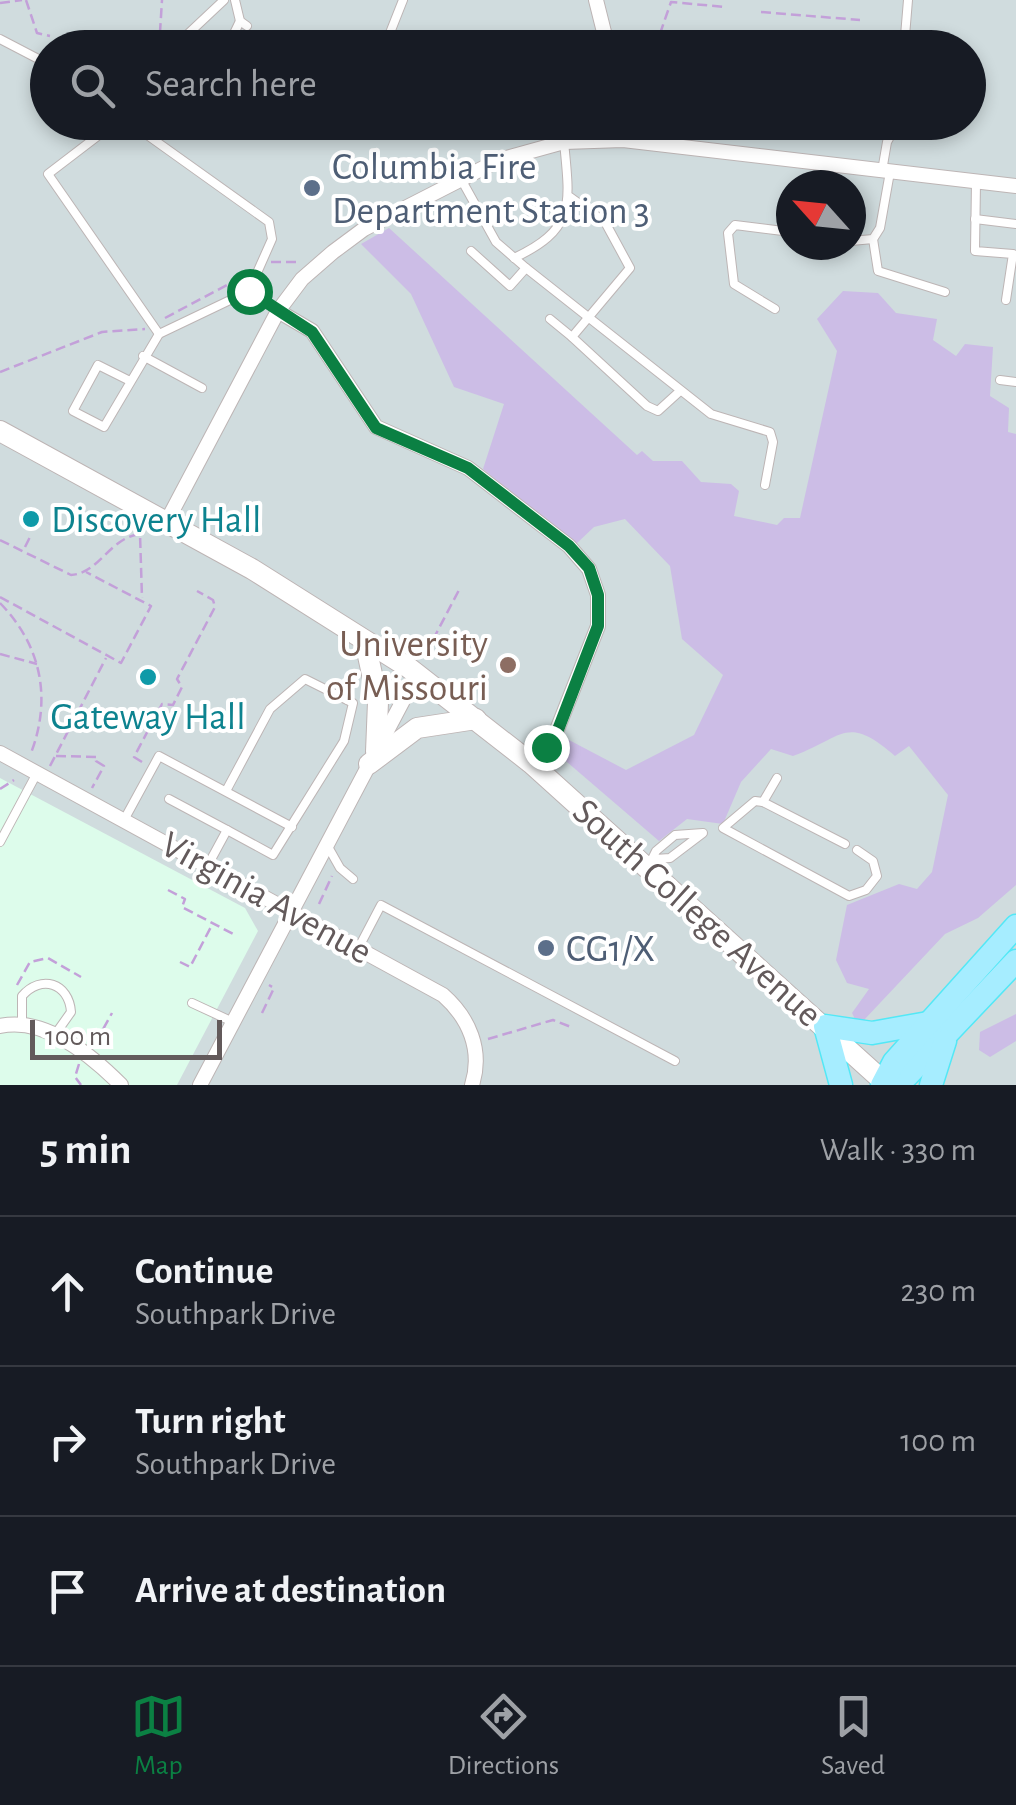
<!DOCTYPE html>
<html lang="en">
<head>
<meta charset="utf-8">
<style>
  body { margin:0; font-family:"Alegreya Sans",sans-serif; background:#242831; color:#f1f3f6 }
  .compass { position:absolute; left:776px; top:170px; width:90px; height:90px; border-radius:50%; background:#171b24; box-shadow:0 5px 15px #0003; rotate:297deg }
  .scale { position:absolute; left:30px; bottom:25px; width:192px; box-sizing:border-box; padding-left:10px; border:5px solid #635a5b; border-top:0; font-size:28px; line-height:35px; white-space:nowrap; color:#635a5b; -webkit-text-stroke:8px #fff; paint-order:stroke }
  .stop { position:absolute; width:30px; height:30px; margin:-22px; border:8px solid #0b8043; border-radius:50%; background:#fff }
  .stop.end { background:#0b8043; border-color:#fff; box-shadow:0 2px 10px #0008 }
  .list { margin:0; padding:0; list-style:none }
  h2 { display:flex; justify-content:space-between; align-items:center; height:130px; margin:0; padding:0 40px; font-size:42px }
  h2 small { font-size:32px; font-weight:400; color:#9ea1a6 }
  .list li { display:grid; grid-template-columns:65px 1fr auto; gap:30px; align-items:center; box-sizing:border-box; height:150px; padding:0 40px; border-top:2px solid #363941 }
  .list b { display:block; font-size:38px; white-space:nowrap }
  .list p { margin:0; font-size:32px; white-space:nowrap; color:#9ea1a6 }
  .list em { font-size:32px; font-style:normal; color:#9ea1a6 }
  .icon { flex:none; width:55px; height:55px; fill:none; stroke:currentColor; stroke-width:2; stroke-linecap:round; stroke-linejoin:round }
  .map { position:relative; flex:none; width:1016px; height:1085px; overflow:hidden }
  .search { position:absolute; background:#171b24; box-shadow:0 5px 15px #0003; left:30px; right:30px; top:30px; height:110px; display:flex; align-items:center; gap:25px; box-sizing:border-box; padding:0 35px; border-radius:55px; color:#9ea1a6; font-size:38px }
  .sheet { height:580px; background:#171b24 }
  nav { display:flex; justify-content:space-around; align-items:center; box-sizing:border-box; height:140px; border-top:2px solid #363941; background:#171b24; font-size:28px; color:#9ea1a6 }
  nav a { display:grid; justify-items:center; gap:5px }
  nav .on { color:#0b8043 }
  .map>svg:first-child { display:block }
  .education { fill:#d0dcde; fill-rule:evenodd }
  .medical { fill:#ddfceb }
  .green { fill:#ccbde6 }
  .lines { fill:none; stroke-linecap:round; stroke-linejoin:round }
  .service-casing { stroke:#bdb5b5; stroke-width:10 }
  .minor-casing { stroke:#bdb5b5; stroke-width:16 }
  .secondary-casing { stroke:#bdb4b4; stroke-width:22 }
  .primary-casing { stroke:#53e8f6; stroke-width:25 }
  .path { stroke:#c3a0d9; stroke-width:2.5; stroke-dasharray:10 5; stroke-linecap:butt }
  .service { stroke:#fff; stroke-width:8 }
  .minor { stroke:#fff; stroke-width:14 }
  .secondary { stroke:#fff; stroke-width:20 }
  .primary { stroke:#a6edff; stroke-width:22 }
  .route { stroke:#0b8043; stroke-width:12 }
  .service-dot { fill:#5c6f8a; stroke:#fff; stroke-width:4 }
  .culture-dot { fill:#0f9aa8; stroke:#fff; stroke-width:4 }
  .education-dot { fill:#8d6e63; stroke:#fff; stroke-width:4 }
  .labels { text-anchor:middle; stroke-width:8; stroke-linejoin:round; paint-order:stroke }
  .service-label { font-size:38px; fill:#4e5e75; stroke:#fff; text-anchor:start }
  .culture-label { font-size:38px; fill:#0d838f; stroke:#fff; text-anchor:start }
  .education-label { font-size:38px; fill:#785e54; stroke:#fff; text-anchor:end }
  .street-label { font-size:38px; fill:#635a5b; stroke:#fff }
</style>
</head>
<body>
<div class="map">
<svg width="1016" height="1085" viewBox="0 0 1016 1085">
  <rect width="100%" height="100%" fill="#e2ecee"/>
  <!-- education -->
  <path class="education" d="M 0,0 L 1016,0 L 1016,1085 L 0,1085 ZM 48,48 L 968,48 L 968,122 L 48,122 ZM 791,185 L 851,185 L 851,245 L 791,245 Z"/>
  <!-- medical -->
  <path class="medical" d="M 0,778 L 245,908 L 258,931 L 177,1085 L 0,1085 Z"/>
  <!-- green -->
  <g class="green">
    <path d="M 389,228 L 637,455 L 642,451 L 653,461 L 682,461 L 701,482 L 731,484 L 739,491 L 734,516 L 777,525 L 784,518 L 800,518 L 837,351 L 817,319 L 843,291 L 878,293 L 896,313 L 937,319 L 933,340 L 956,356 L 965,344 L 993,347 L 990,396 L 1009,408 L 1008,432 L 1016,434 L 1016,885 L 978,918 L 945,934 L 864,1020 L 855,1019 L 852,1013 L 869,989 L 847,983 L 836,960 L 847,905 L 899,884 L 917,889 L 932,872 L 948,795 L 909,746 L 895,756 C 846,713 843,738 793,756 L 771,749 L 741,782 L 723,824 L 687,819 L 659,841 L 560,756 L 569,740 L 626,770 L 694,735 L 723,675 L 682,639 L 670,566 L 625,519 L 594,527 L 575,545 L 483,469 L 504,404 L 454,387 L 411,294 L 361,244 Z"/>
    <path d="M 1016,1014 L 1016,1041 L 990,1057 L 979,1050 L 980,1032 Z"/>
  </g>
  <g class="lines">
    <!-- service casing -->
    <g class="service-casing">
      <g id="service">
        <path d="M 235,0 L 240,21 L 247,26"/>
        <path d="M 0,39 L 48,64"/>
        <path d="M 173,48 L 224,0"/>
        <path d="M 227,48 L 240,21"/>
        <path d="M 384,48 L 403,0"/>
        <path d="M 904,48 L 908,0"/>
        <path d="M 116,122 L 48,174 L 159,334"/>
        <path d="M 129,122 L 269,222 L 272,239 L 249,291"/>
        <path d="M 882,171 L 887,142 L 898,122"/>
        <path d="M 461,179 L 496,242 L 526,268 L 711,414 L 770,432 L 773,442 L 765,485"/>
        <path d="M 976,182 L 975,251 L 1013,254 L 1006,300"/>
        <path d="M 975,219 L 1016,224"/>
        <path d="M 873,239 L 878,271 L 945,292"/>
        <path d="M 851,241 L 873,239 L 880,228 L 890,172"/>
        <path d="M 471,251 L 510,286 L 526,268"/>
        <path d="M 514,258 C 576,229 570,204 564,142"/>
        <path d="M 775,309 L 734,284 L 728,233 L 735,225 L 791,232"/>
        <path d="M 550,319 L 572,337 L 630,268 L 605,222 L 570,197"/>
        <path d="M 572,337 L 647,406 L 658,411 L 680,391"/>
        <path d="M 143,356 L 202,388"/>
        <path d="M 1000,380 L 1016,382"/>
        <path d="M 130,381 L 98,365 L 73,411 L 104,427 L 159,334 L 249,291 L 278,311"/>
        <path d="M 169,799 L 227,830"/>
        <path d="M 763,802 L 777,778"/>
        <path d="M 124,820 L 159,756 L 292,827"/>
        <path d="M 0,842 L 37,773"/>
        <path d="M 845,844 L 763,802 L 755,801 L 723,828 L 849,896 L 866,890 L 877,876 L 873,861 L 857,850"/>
        <path d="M 327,845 L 340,868 L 353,879"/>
        <path d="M 208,865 L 227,830 L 273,855 L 344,741 L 353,703 L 305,679 L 270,709 L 226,791"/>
        <path d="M 649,865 L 656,851 L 675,835 L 703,833 L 670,858 L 655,859"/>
        <path d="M 359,947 L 381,905 L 675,1061"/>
        <path d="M 192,1003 L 233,1022"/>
        <path d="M 22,1021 L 22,996 C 41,974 69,983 71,1012 L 54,1036"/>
      </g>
    </g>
    <!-- minor casing -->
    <g class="minor-casing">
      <g id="minor">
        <path d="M 596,0 L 608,48"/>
        <path d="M 278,311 L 312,331 L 376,427 L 468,468 L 569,546 L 589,569 L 598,595 L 598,626 L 555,735 L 532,764"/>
        <path d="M 167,521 L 278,311 L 302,279 L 333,252 L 364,229 L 499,160 L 564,142 L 623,140 L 1016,186"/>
        <path d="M 0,753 L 443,995 C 469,1018 483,1050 472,1085"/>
        <path d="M 0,1026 C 45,1016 91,1055 121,1085"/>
        <path d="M 200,1085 L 417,674"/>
      </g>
    </g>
    <!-- secondary casing -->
    <g class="secondary-casing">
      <g id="secondary">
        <path d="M 0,431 L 252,569 L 409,668 L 532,764 L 884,1082"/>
        <path d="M 365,642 L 378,702 L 376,752"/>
        <path d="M 369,764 L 417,728 L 476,719"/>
      </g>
    </g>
    <!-- primary casing -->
    <g class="primary-casing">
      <g id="primary">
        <path d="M 884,1082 L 907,1076 L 1016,961"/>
        <path d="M 841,1085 L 825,1026 L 872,1033 L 928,1023"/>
        <path d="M 882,1085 L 894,1062 L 1016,926"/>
        <path d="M 931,1085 L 945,1041"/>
      </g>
    </g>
    <!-- path -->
    <g class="path">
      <path d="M 26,0 L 37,33 L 50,36"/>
      <path d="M 0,3 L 22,0"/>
      <path d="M 761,12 L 860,20"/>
      <path d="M 159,48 L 162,0"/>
      <path d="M 623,48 L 622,41 L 640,48"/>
      <path d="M 655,48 L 671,2 L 726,7"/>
      <path d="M 702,122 L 750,129 L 774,122"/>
      <path d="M 271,262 L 299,262"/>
      <path d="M 165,318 L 242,277"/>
      <path d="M 0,372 L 102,332 L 145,329"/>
      <path d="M 0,540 L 71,575 C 100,573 109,538 140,534 L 142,598"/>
      <path d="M 25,547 L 30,537"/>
      <path d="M 0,597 L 121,663 L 151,606 L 86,572"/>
      <path d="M 0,603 C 41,645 52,698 31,753"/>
      <path d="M 426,653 L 459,590"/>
      <path d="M 0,654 L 37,664"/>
      <path d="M 56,756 L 97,757 L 96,761 L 104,766 L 92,788"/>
      <path d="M 142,762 L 134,757 L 162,704 L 173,705 L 182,687 L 177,679 L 215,607 L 213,600 L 197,591"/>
      <path d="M 50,766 L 106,658"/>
      <path d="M 0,789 L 14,780"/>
      <path d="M 168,890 L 185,899 L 182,907 L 237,936"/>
      <path d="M 319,904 L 332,876"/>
      <path d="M 180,962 L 190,967 L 212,925"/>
      <path d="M 17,985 L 30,962 L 48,958 L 81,977"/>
      <path d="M 262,1013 L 274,988 L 269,985"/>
      <path d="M 488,1039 L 553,1020 L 571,1027"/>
      <path d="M 96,1042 L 112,1013"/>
      <path d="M 79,1064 L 75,1077 L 81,1085"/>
    </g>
    <!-- service -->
    <use href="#service" class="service"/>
    <!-- minor -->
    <use href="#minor" class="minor"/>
    <!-- secondary -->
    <use href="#secondary" class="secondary"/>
    <!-- primary -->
    <use href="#primary" class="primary"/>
  </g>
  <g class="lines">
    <!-- route -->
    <path class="route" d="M 249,291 L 312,332 L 376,428 L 468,468 L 569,546 L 589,568 L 598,595 L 598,626 L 556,735 L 546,747"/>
  </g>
  <!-- markers -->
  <g class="service-dot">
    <circle cx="312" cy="188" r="10"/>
    <circle cx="546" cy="948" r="10"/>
  </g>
  <g class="culture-dot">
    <circle cx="31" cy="519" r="10"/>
    <circle cx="148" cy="677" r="10"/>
  </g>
  <circle class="education-dot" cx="508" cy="665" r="10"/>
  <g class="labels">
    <!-- service labels -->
    <g class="service-label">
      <text x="332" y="179">Columbia Fire<tspan x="332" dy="44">Department Station 3</tspan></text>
      <text x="566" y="961">CG1/X</text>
    </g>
    <!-- culture labels -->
    <g class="culture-label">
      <text x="51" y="532">Discovery Hall</text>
      <text x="148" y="729" text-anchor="middle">Gateway Hall</text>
    </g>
    <!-- education labels -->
    <g class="education-label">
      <text x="488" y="656">University<tspan x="488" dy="44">of Missouri</tspan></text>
    </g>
    <!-- street labels -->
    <g class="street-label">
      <text transform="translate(267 897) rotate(29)" y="13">Virginia Avenue</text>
      <text transform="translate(698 912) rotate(42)" y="13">South College Avenue</text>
    </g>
  </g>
</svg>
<svg class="compass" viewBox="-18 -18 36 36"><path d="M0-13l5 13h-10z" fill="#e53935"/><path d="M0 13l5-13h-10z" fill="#9ea1a6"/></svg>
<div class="scale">100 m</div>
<div class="stop" style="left:249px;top:291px"></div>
<div class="stop end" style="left:546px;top:747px"></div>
<div class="search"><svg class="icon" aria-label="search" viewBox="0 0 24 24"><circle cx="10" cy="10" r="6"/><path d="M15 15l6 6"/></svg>Search here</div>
</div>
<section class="sheet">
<h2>5 min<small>Walk · 330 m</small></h2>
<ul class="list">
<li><svg class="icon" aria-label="ahead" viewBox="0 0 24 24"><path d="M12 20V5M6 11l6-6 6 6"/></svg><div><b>Continue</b><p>Southpark Drive</p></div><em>230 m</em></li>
<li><svg class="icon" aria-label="right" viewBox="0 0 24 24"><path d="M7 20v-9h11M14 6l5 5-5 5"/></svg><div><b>Turn right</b><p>Southpark Drive</p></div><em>100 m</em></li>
<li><svg class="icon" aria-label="arrive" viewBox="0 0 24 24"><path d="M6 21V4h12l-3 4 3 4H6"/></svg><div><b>Arrive at destination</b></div></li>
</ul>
</section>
<nav>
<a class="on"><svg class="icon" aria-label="map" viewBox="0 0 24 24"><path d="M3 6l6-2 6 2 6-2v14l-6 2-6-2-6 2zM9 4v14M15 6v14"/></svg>Map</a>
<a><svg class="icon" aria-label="directions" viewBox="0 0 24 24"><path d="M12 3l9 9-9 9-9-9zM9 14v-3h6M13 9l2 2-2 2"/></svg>Directions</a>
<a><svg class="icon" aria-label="saved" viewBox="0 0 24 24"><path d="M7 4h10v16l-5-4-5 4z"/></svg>Saved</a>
</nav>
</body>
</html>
